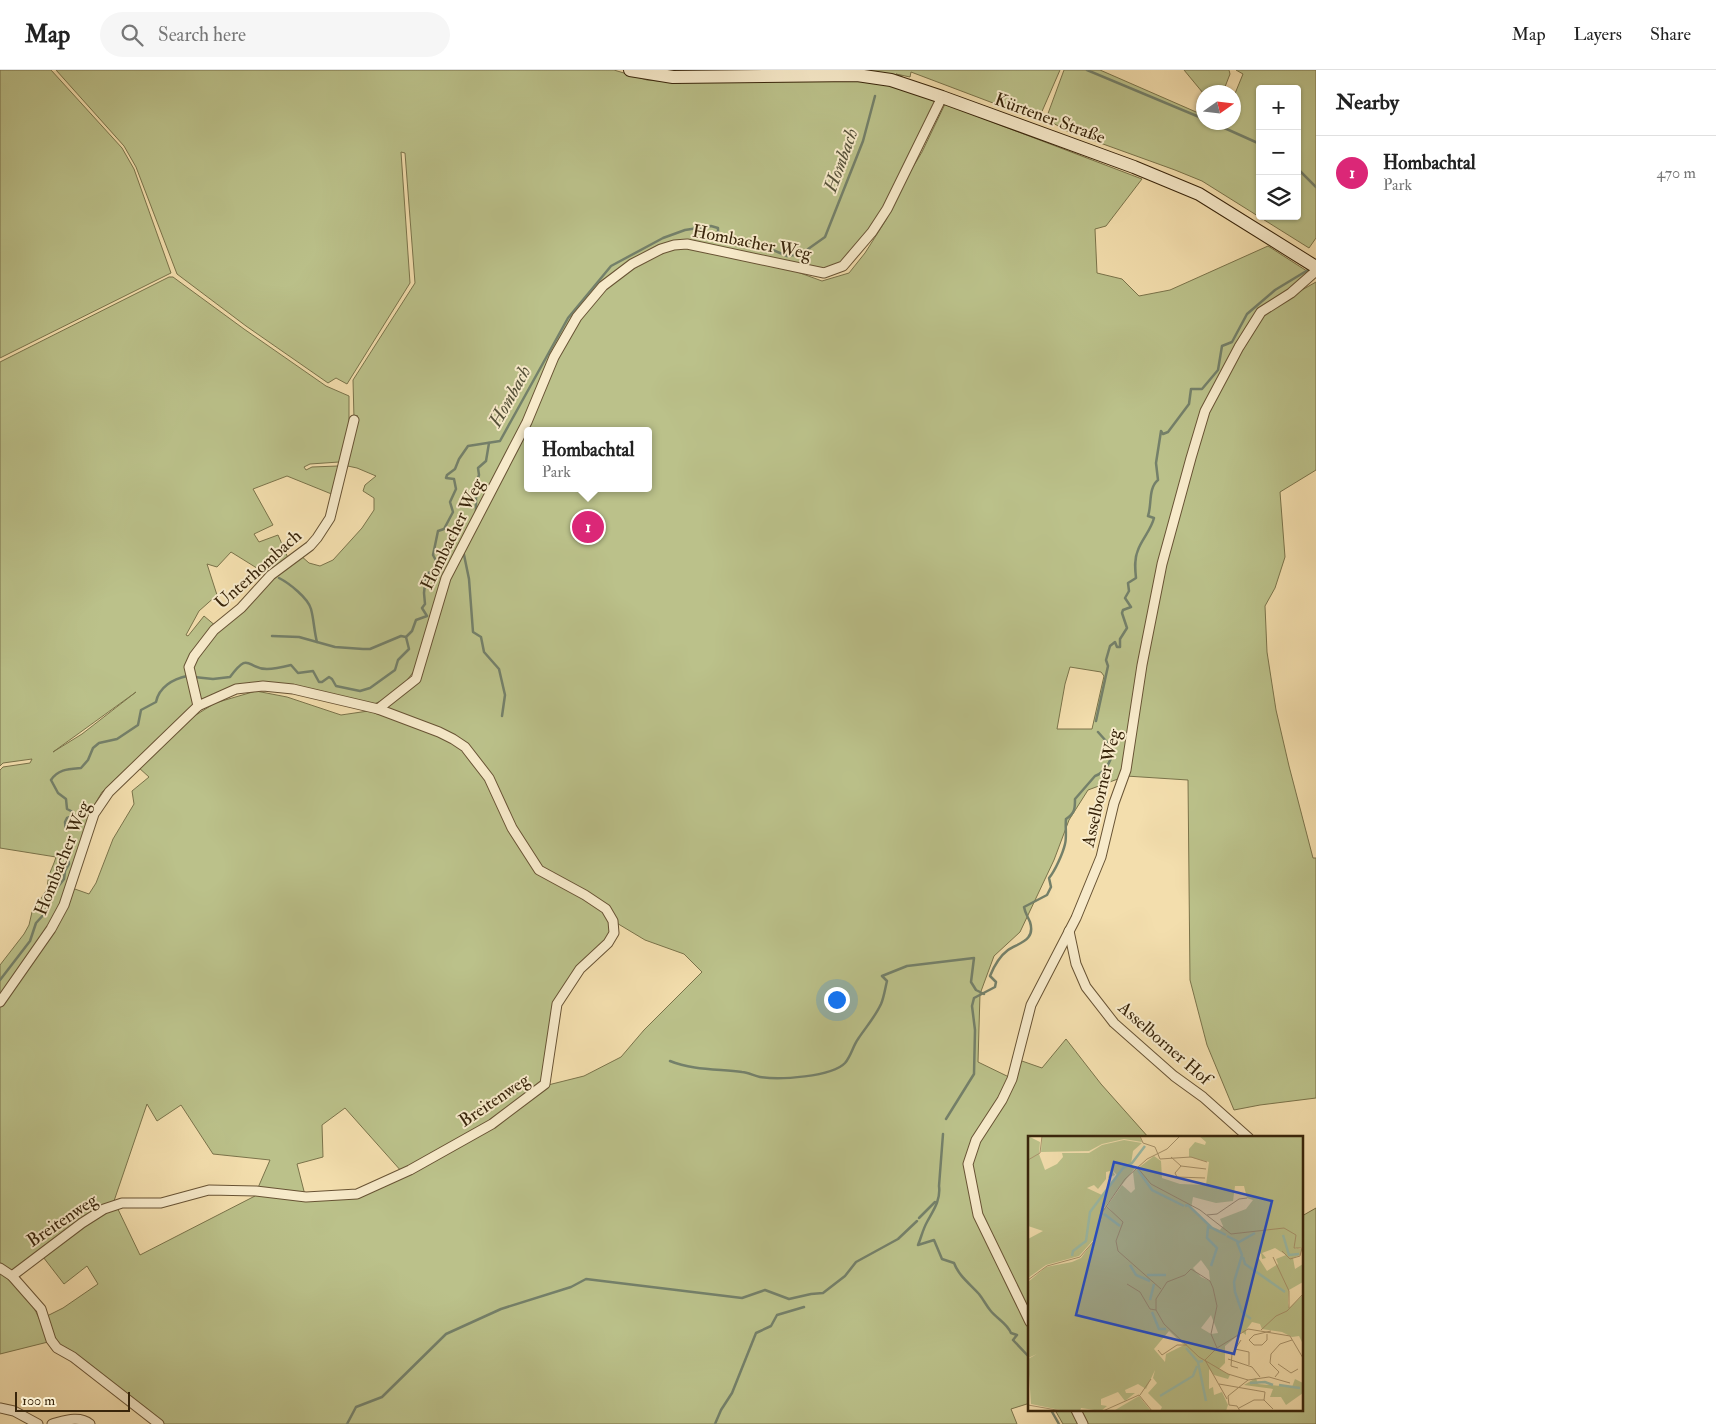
<!DOCTYPE html>
<html lang="en">
<head>
<meta charset="utf-8">
<style>
  body { margin:0; font-family:"IM FELL Double Pica",serif; background:#f6f6f6; color:#222 }
  .controls { position:absolute; right:15px; top:15px; display:grid; overflow:hidden; border-radius:5px; box-shadow:0 1px 4px #0004 }
  .controls button { width:45px; height:45px; display:grid; place-items:center; padding:0; border:0; border-bottom:1px solid #e0e0e0; background:#fff; color:#222; font:25px sans-serif }
  .compass { position:absolute; left:1196px; top:15px; width:45px; height:45px; border-radius:50%; background:#fff; box-shadow:0 1px 4px #0004; rotate:76deg }
  .scale { position:absolute; left:15px; bottom:12px; width:115px; box-sizing:border-box; padding-left:5px; border:2px solid #39250b; border-top:0; font-size:14px; line-height:18px; white-space:nowrap; color:#39250b; -webkit-text-stroke:4px #f7eaca; paint-order:stroke }
  .you { position:absolute; left:836px; top:929px; width:18px; height:18px; margin:-12px; border:4px solid #fff; border-radius:50%; background:#1a73e8; box-shadow:0 0 0 8px #1a73e833 }
  .badge { display:grid; place-items:center; width:32px; height:32px; border-radius:50%; background:#db2777; color:#fff; font-size:16px; font-weight:700 }
  .pin { position:absolute; translate:-50% -50%; border:2px solid #fff; box-shadow:0 1px 5px #0006 }
  .popup { position:absolute; left:524px; top:357px; width:128px; height:65px; box-sizing:border-box; display:grid; place-content:center; border-radius:5px; background:#fff; filter:drop-shadow(0 1px 4px #0005); font-size:16px; white-space:nowrap; color:#767676 }
  .popup b { font-size:19px; color:#222 }
  .popup::after { content:''; position:absolute; left:50%; top:100%; margin-left:-10px; border:10px solid transparent; border-top-color:#fff }
  .list { margin:0; padding:0; list-style:none }
  h2 { display:flex; justify-content:space-between; align-items:center; height:65px; margin:0; padding:0 20px; font-size:21px }
  h2 small { font-size:16px; font-weight:400; color:#767676 }
  .list li { display:grid; grid-template-columns:32px 1fr auto; gap:15px; align-items:center; box-sizing:border-box; height:75px; padding:0 20px; border-top:1px solid #e0e0e0 }
  .list b { display:block; font-size:19px; white-space:nowrap }
  .list p { margin:0; font-size:16px; white-space:nowrap; color:#767676 }
  .list em { font-size:16px; font-style:normal; color:#767676 }
  .icon { flex:none; width:28px; height:28px; fill:none; stroke:currentColor; stroke-width:2; stroke-linecap:round; stroke-linejoin:round }
  .map { position:relative; flex:none; width:1316px; height:1354px; overflow:hidden }
  header { display:flex; align-items:center; gap:30px; box-sizing:border-box; height:70px; padding:0 25px; background:#fff; border-bottom:1px solid #e0e0e0 }
  header strong { font-size:24px }
  nav { display:flex; gap:28px; margin-inline-start:auto; font-size:18px }
  .search { width:350px; height:45px; background:#f6f6f6; display:flex; align-items:center; gap:12px; box-sizing:border-box; padding:0 18px; border-radius:28px; color:#767676; font-size:19px }
  main { display:flex }
  aside { flex:1; background:#fff }
  .map>svg:first-child { display:block }
  .green { fill:#bbc18a; stroke:#7a734a; fill-rule:evenodd }
  .lines { fill:none; stroke-linecap:round; stroke-linejoin:round }
  .stream { stroke:#74806a; stroke-width:2.5 }
  .street-casing { stroke:#685334; stroke-width:11 }
  .secondary-casing { stroke:#39250b; stroke-width:14 }
  .street { stroke:#f7eaca; stroke-width:9 }
  .secondary { stroke:#f7eaca; stroke-width:12 }
  .labels { text-anchor:middle; stroke-width:4; stroke-linejoin:round; paint-order:stroke }
  .street-label { font-size:18px; fill:#39250b; stroke:#f7eaca }
  .water-label { font-size:19px; font-style:italic; fill:#56523a; stroke:#f7eaca }
  .inset-river { fill:none; stroke:#9bbca9; stroke-width:2.5 }
  .inset-road { fill:none; stroke:#a9946c; stroke-width:1 }
  .view { fill:#1d4ed8; fill-opacity:0.15; stroke:#1d4ed8; stroke-width:2.5 }
  .inset-edge { fill:none; stroke:#39250b; stroke-width:2.5 }
</style>
</head>
<body>
<header>
<strong>Map</strong>
<div class="search"><svg class="icon" aria-label="search" viewBox="0 0 24 24"><circle cx="10" cy="10" r="6"/><path d="M15 15l6 6"/></svg>Search here</div>
<nav><a>Map</a><a>Layers</a><a>Share</a></nav>
</header>
<main>
<div class="map">
<svg width="1316" height="1354" viewBox="0 0 1316 1354">
  <rect width="100%" height="100%" fill="#f3dead"/>
  <filter id="stains"><feTurbulence type="fractalNoise" baseFrequency=".004" numOctaves="4"/><feColorMatrix values="0 0 0 0 .2 0 0 0 0 .09 0 0 0 0 .02 0 0 0 .5 -.17"/></filter>
  <radialGradient id="worn" r=".72"><stop offset=".6" stop-color="#630" stop-opacity="0"/><stop offset="1" stop-color="#630" stop-opacity=".3"/></radialGradient>
  <!-- green -->
  <g class="green">
    <path d="M 0,0 L 51,0 L 122,78 L 134,99 L 171,203 L 0,288 Z"/>
    <path d="M 56,0 L 614,0 L 647,10 L 681,13 L 685,0 L 1060,0 L 1040,46 L 1030,47 L 911,2 L 910,7 L 896,4 L 902,6 L 900,19 L 934,30 L 935,32 L 909,90 L 882,143 L 852,183 L 833,199 L 823,201 L 791,193 L 792,200 L 822,211 L 849,203 L 865,183 L 886,150 L 902,115 L 922,82 L 945,34 L 1142,109 L 1106,156 L 1095,159 L 1097,203 L 1122,209 L 1139,226 L 1170,220 L 1268,176 L 1310,203 L 1291,222 L 1261,241 L 1263,242 L 1316,212 L 1316,400 L 1280,422 L 1285,487 L 1275,518 L 1265,536 L 1267,582 L 1276,640 L 1289,696 L 1313,788 L 1316,788 L 1316,1028 L 1260,1035 L 1234,1040 L 1207,975 L 1190,910 L 1188,710 L 1126,706 L 1088,720 L 1069,750 L 1054,790 L 1020,862 L 994,886 L 980,924 L 978,992 L 1011,1008 L 1000,1030 L 975,1067 L 966,1095 L 977,1146 L 1030,1257 L 1030,1333 L 1011,1339 L 1017,1354 L 161,1354 L 53,1270 L 45,1247 L 63,1238 L 98,1214 L 87,1196 L 64,1214 L 40,1183 L 12,1202 L 0,1196 L 0,937 L 68,835 L 72,818 L 89,824 L 96,813 L 113,769 L 134,734 L 132,721 L 149,707 L 138,697 L 172,665 L 180,655 L 215,633 L 256,621 L 287,627 L 341,645 L 375,640 L 438,663 L 462,679 L 487,709 L 511,758 L 537,802 L 585,826 L 605,839 L 613,851 L 613,862 L 608,872 L 579,898 L 557,933 L 545,1012 L 491,1052 L 402,1102 L 345,1038 L 322,1055 L 323,1087 L 297,1094 L 305,1125 L 257,1120 L 270,1090 L 213,1084 L 181,1035 L 157,1051 L 147,1034 L 114,1131 L 140,1185 L 255,1126 L 256,1123 L 306,1128 L 357,1126 L 411,1101 L 493,1055 L 548,1015 L 584,1006 L 621,987 L 644,960 L 702,902 L 684,884 L 645,870 L 615,852 L 606,838 L 586,824 L 539,798 L 514,757 L 491,707 L 467,676 L 439,659 L 379,638 L 418,613 L 442,532 L 435,529 L 418,596 L 400,619 L 388,628 L 374,634 L 354,634 L 300,618 L 267,612 L 234,616 L 206,629 L 185,643 L 102,722 L 89,744 L 72,804 L 62,833 L 43,867 L 0,929 L 0,895 L 24,864 L 29,855 L 32,842 L 48,818 C 46,807 53,798 56,787 L 0,778 L 0,700 L 3,697 L 30,693 L 32,689 L 3,693 L 0,696 L 0,292 L 169,207 L 173,207 L 244,259 L 326,316 L 349,326 L 349,357 L 343,390 L 339,392 L 310,394 L 304,397 L 306,400 L 312,397 L 338,396 L 341,399 L 334,425 L 287,406 L 253,419 L 273,455 L 254,464 L 259,472 L 278,465 L 288,488 L 268,505 L 231,482 L 217,497 L 207,494 L 217,525 L 199,541 L 186,565 L 188,566 L 204,546 L 217,557 L 221,552 L 226,549 L 227,550 L 228,548 L 245,538 L 248,533 L 271,510 L 275,502 L 298,486 L 300,485 L 309,493 L 320,496 L 333,490 L 362,458 L 374,440 L 374,428 L 363,421 L 365,415 L 376,406 L 357,398 L 343,395 L 357,353 L 357,345 L 354,349 L 353,310 L 415,213 L 405,83 L 401,82 L 410,213 L 347,314 L 336,308 L 328,313 L 246,256 L 177,204 L 136,97 L 124,76 ZM 528,361 L 648,361 L 648,418 L 528,418 ZM 1070,597 L 1101,602 L 1104,606 L 1092,659 L 1057,659 L 1065,614 ZM 136,622 L 82,664 L 53,682 Z"/>
    <path d="M 1064,0 L 1100,0 L 1203,45 L 1204,52 L 1234,52 L 1234,26 L 1243,4 L 1236,0 L 1316,0 L 1316,168 L 1309,178 L 1202,111 L 1175,100 L 1067,61 L 1046,49 ZM 1260,19 L 1297,19 L 1297,146 L 1260,146 Z"/>
    <path d="M 1184,0 L 1229,0 L 1230,4 L 1223,22 L 1203,23 Z"/>
    <path d="M 1066,969 L 1101,1014 L 1149,1068 L 1030,1068 L 1030,1244 L 980,1145 L 970,1095 L 977,1070 L 1019,990 L 1042,998 Z"/>
    <path d="M 1316,1138 L 1316,1354 L 1087,1354 L 1080,1340 L 1302,1340 L 1302,1185 C 1304,1172 1302,1160 1302,1146 Z"/>
    <path d="M 0,1201 C 26,1215 39,1245 48,1272 L 0,1284 Z"/>
    <path d="M 1055,1340 L 1072,1340 L 1079,1354 L 1063,1354 Z"/>
  </g>
  <g class="lines">
    <!-- stream -->
    <g class="stream">
      <path d="M 1087,0 L 1204,49"/>
      <path d="M 1211,52 L 1260,74"/>
      <path d="M 1297,98 L 1316,117"/>
      <path d="M 476,442 L 476,414 L 479,405 L 478,398 L 486,391 L 489,373"/>
      <path d="M 463,480 L 469,509 L 473,562 L 481,567 L 484,582 L 499,599 L 505,625 L 502,646"/>
      <path d="M 279,508 C 289,513 308,528 311,539 C 314,550 314,561 317,572"/>
      <path d="M 272,566 L 299,567 L 335,577 L 363,579 L 370,579 L 401,566 L 406,567"/>
      <path d="M 194,607 L 213,609 L 230,607 C 250,580 246,599 267,599 C 274,599 283,597 291,595 L 298,603 L 313,601 L 319,612 L 322,612 L 329,607 L 332,609 L 336,616 L 360,621 L 370,618 L 395,600 L 398,590 L 409,579 L 406,567 L 412,561 L 416,550 L 427,546 L 422,538 L 425,534 L 424,523 L 426,504 L 440,498 L 433,485 L 438,461 L 444,459 L 453,442 L 450,432 L 456,419 L 454,409 L 446,408 L 447,405 L 455,399 L 459,389 L 468,376 L 500,371 L 568,248 L 611,196 L 663,168 L 685,160 L 711,156 L 718,158 L 718,165 L 724,165 L 728,168 L 761,175 L 787,186 L 801,184 L 825,167 L 863,71 L 875,26"/>
      <path d="M 1096,651 L 1108,596 L 1106,590 L 1110,576 L 1115,572 L 1117,577 L 1120,577 L 1120,569 L 1127,558 L 1122,543 L 1123,540 L 1131,537 L 1125,528 L 1129,521 L 1128,513 L 1136,508 C 1135,499 1134,489 1138,480 C 1142,469 1151,460 1154,448 L 1148,446 C 1152,435 1148,418 1158,410 L 1156,393 L 1161,361 L 1163,364 L 1168,362 L 1189,334 L 1191,319 L 1202,319 L 1218,300 L 1222,276 L 1232,272 L 1247,244 L 1275,220 L 1308,200"/>
      <path d="M 66,761 L 65,752 L 67,748 L 73,746 L 73,742 L 67,739 L 66,729 L 58,723 L 51,710 C 58,699 69,699 81,698 L 88,690 L 93,678 L 99,673 L 117,669 L 138,655 L 141,640 L 156,632 C 159,617 173,609 187,606"/>
      <path d="M 0,910 L 30,871 L 36,853 L 46,842 L 47,831 L 64,809 L 65,801 L 69,794 L 67,779"/>
      <path d="M 670,991 C 692,1000 718,999 742,1002 C 748,1002 754,1006 760,1007 C 779,1010 832,1007 845,993 C 851,986 853,976 858,969 C 866,957 875,947 881,934 C 884,927 885,919 887,911 L 882,906 L 907,896 L 974,888 L 971,912 L 976,920 L 984,924"/>
      <path d="M 946,1049 L 974,1004 L 975,960 L 972,936 L 974,928 L 995,917 L 996,912 L 990,906 C 994,896 1000,886 1008,880 C 1018,873 1036,871 1030,852 C 1028,847 1025,843 1024,837 L 1047,825 L 1051,817 L 1049,808 C 1055,801 1063,783 1065,774 C 1067,767 1065,756 1066,749 C 1075,743 1075,739 1075,729 L 1095,706 C 1105,703 1112,689 1114,680 L 1098,662"/>
      <path d="M 943,1064 L 939,1116 C 941,1130 933,1141 927,1152 C 923,1159 921,1168 918,1175 L 934,1170 L 942,1189 L 954,1193 C 959,1206 969,1213 979,1224 C 983,1229 986,1235 990,1240 C 997,1249 1007,1253 1011,1263 L 1017,1265 L 1013,1270 L 1030,1288"/>
      <path d="M 919,1148 L 935,1132"/>
      <path d="M 1051,1340 L 1059,1354"/>
      <path d="M 347,1354 L 356,1337 L 382,1327 L 446,1264 L 501,1239 L 571,1217 L 586,1209 L 742,1228 L 765,1220 L 789,1229 L 811,1224 L 823,1223 L 845,1206 L 856,1192 L 898,1169 L 917,1151"/>
      <path d="M 715,1354 L 721,1340 L 732,1323 L 756,1263 L 771,1256 L 777,1245 L 804,1237"/>
    </g>
    <!-- street casing -->
    <g class="street-casing">
      <g id="street">
        <path d="M 198,636 L 189,597 L 194,586 L 214,560 L 241,538 L 271,505 L 310,476 L 317,468 L 330,448 L 354,350"/>
        <path d="M 378,639 L 416,609 L 446,508 L 527,352 L 554,287 L 577,247 L 603,216 L 632,194 L 661,179 L 674,175 L 687,174 L 824,203 L 843,196 L 872,162 L 887,139 L 942,27"/>
        <path d="M 1069,861 L 1076,894 L 1086,917 L 1114,953 L 1174,1006 L 1203,1027 L 1249,1068"/>
        <path d="M 0,932 L 51,859 L 64,835 L 94,744 L 109,722 L 198,636 L 236,619 L 263,616 L 293,619 L 378,639 L 439,662 L 453,669 L 465,677 L 489,708 L 512,758 L 539,800 L 585,825 L 606,839 L 613,851 L 614,863 L 608,873 L 580,899 L 557,934 L 545,1014 L 492,1054 L 410,1100 L 357,1124 L 306,1127 L 256,1121 L 209,1120 L 161,1133 L 122,1133 L 104,1139 L 82,1153 L 12,1206"/>
        <path d="M 0,1198 L 12,1206 L 41,1239 L 51,1270 L 57,1278 L 73,1287 L 159,1354"/>
        <path d="M 1030,1252 L 978,1145 L 968,1094 L 976,1070 L 1002,1030 L 1012,1009 L 1031,935 L 1076,848 L 1101,787 L 1114,733 L 1126,700 L 1142,595 L 1162,494 L 1191,388 L 1205,341 L 1239,277 L 1261,242 L 1291,223 L 1316,201"/>
        <path d="M 0,1338 L 14,1341 L 38,1354"/>
        <path d="M 1076,1340 L 1083,1354"/>
        <path d="M 52,1354 C 64,1351 79,1345 90,1354"/>
      </g>
    </g>
    <!-- secondary casing -->
    <g class="secondary-casing">
      <path id="secondary" d="M 630,0 L 673,7 L 857,5 L 891,10 L 942,27 L 1134,97 L 1199,124 L 1316,197"/>
    </g>
    <!-- street -->
    <use href="#street" class="street"/>
    <!-- secondary -->
    <use href="#secondary" class="secondary"/>
  </g>
  <g class="labels">
    <!-- street labels -->
    <g class="street-label">
      <text transform="translate(1050 48) rotate(20)" y="6">Kürtener Straße</text>
      <text transform="translate(752 172) rotate(11)" y="6">Hombacher Weg</text>
      <text transform="translate(452 464) rotate(-64)" y="6">Hombacher Weg</text>
      <text transform="translate(258 499) rotate(-42)" y="6">Unterhombach</text>
      <text transform="translate(1101 718) rotate(-77)" y="6">Asselborner Weg</text>
      <text transform="translate(62 788) rotate(-68)" y="6">Hombacher Weg</text>
      <text transform="translate(1165 973) rotate(41)" y="6">Asselborner Hof</text>
      <text transform="translate(494 1030) rotate(-34)" y="6">Breitenweg</text>
      <text transform="translate(62 1150) rotate(-34)" y="6">Breitenweg</text>
    </g>
    <!-- water labels -->
    <g class="water-label">
      <text transform="translate(840 90) rotate(-70)" y="7">Hombach</text>
      <text transform="translate(509 326) rotate(-61)" y="7">Hombach</text>
    </g>
  </g>
  <!-- overview -->
  <g transform="translate(1028 1066)">
    <rect width="275" height="275" fill="#f3dead"/>
    <path d="M 0,0 L 12,6 L 11,18 L 17,34 L 29,28 L 35,21 L 34,17 L 61,17 L 74,9 L 96,4 L 114,7 L 105,15 L 103,28 L 107,32 L 75,73 L 79,71 L 85,76 L 79,70 L 94,49 L 103,57 L 107,53 L 105,36 L 126,20 L 133,25 L 134,42 L 152,48 L 178,49 L 181,26 L 161,21 L 161,13 L 167,6 L 177,9 L 178,6 L 171,0 L 275,0 L 275,111 L 269,113 L 266,110 L 268,113 L 274,113 L 272,119 L 265,122 L 267,133 L 275,128 L 275,146 L 261,154 L 260,167 L 261,172 L 275,159 L 275,208 L 271,200 L 264,201 L 254,196 L 234,193 L 232,188 L 224,186 L 218,194 L 218,199 L 214,196 L 197,210 L 197,227 L 191,233 L 202,239 L 200,243 L 186,239 L 181,233 L 181,253 L 185,251 L 186,259 L 194,256 L 200,269 L 198,275 L 132,275 L 134,271 L 120,257 L 129,247 L 125,242 L 127,234 L 118,253 L 110,248 L 97,254 L 98,257 L 107,257 L 97,265 L 90,256 L 73,263 L 73,269 L 79,270 L 73,275 L 53,272 L 52,275 L 37,275 L 3,268 L 0,223 L 9,218 L 0,222 L 0,146 L 18,131 L 44,126 L 53,122 L 69,100 L 51,120 L 18,129 L 0,142 L 0,103 L 15,95 L 0,90 ZM 84,34 L 89,39 L 74,59 L 59,52 L 66,49 L 70,53 L 78,43 L 78,36 L 82,35 L 80,42 L 87,39 ZM 207,50 L 216,50 L 219,62 L 225,64 L 218,73 L 192,83 L 195,90 L 192,94 L 180,89 L 163,73 L 165,61 L 188,67 L 205,65 ZM 247,112 L 258,119 L 248,123 L 250,128 L 239,135 L 230,121 L 233,117 L 234,123 L 238,122 L 234,117 ZM 173,124 L 181,135 L 182,145 L 173,141 L 165,132 ZM 183,179 L 190,197 L 183,198 L 173,192 ZM 141,195 L 156,209 L 138,218 L 137,226 L 126,213 ZM 14,0 L 112,0 L 114,6 L 96,3 L 74,8 L 61,15 L 13,16 ZM 228,242 L 230,248 L 264,251 L 267,243 L 275,247 L 275,257 L 258,269 L 253,261 L 242,261 L 245,253 L 216,249 ZM 111,260 L 123,275 L 79,275 L 87,274 Z" fill="#bbc18a" fill-rule="evenodd"/>
    <path class="inset-river" d="M 110,34 L 124,54 L 156,70M 157,70 L 160,69 L 184,92 L 198,99M 76,78 L 92,90M 255,99 L 261,119 L 271,118M 199,100 L 211,106 L 227,97M 209,106 L 214,119 L 206,146 L 207,156 L 214,176 L 223,183M 44,120 L 45,115 L 58,105 L 62,76 L 95,32 L 104,27 L 117,10M 215,121 L 217,128 L 257,156M 102,129 L 108,139 L 122,145M 183,130 L 189,112 L 179,102 L 180,91 L 184,92M 119,139 L 138,139M 122,164 L 126,148M 124,176 L 131,193 L 138,193M 158,212 L 170,226 L 175,225M 170,226 L 178,265M 222,247 L 237,246 L 245,249M 251,249 L 272,252M 132,260 L 165,240 L 169,230"/>
    <path class="inset-road" d="M 112,0 L 115,7 L 127,11 L 132,23 L 163,21 L 179,26M 143,21 L 153,30 L 178,33M 0,24 L 12,17 L 14,0M 153,30 L 147,37 L 149,41 L 177,42M 109,31 L 123,48 L 172,74 L 203,98 L 256,92 L 268,99 L 266,112 L 275,112M 78,70 L 95,86 L 88,105 L 90,115 L 133,153M 179,79 L 189,78 L 211,63 L 219,62M 254,115 L 262,123 L 272,120 L 274,112M 245,121 L 261,155 L 261,172M 0,144 L 19,130 L 52,121 L 66,105 L 75,75 L 97,43 L 119,23 L 139,13 L 152,0M 99,148 L 112,156 L 122,173 L 128,174M 233,194 L 248,180 L 259,175 L 275,158M 239,198 L 239,204 L 234,209 L 226,209 L 221,204 L 226,199 L 243,195M 189,212 L 183,198 L 189,170 L 185,152 L 182,145 L 163,133 L 157,139 L 139,146 L 128,163 L 128,174 L 136,188 L 171,221 L 200,238 L 220,244 L 241,241 L 262,247M 207,213 L 221,216 L 221,229M 130,214 L 134,219 L 149,209 L 159,209M 200,223 L 224,231 L 232,241M 177,224 L 189,212 L 220,193 L 262,200 L 275,222M 177,224 L 199,263M 250,228 L 263,237 L 270,233M 210,232 L 203,230 L 204,218 L 213,204M 247,241 L 251,236 L 242,227 L 243,218 L 252,208 L 264,204M 191,248 L 237,256 L 236,264M 112,259 L 123,243M 0,269 L 34,275M 211,272 L 226,264 L 236,264 L 245,273M 75,275 L 111,259 L 124,275M 212,275 L 209,270 L 201,269 L 200,260 L 220,244"/>
    <path class="view" d="M 86,26 L 244,65 L 206,218 L 48,179 Z"/>
    <rect width="275" height="275" class="inset-edge"/>
  </g>
  <rect width="100%" height="100%" filter="url(#stains)"/>
  <rect width="100%" height="100%" fill="url(#worn)"/>
</svg>
<div class="controls">
<button>+</button>
<button>−</button>
<button><svg class="icon" aria-label="layers" viewBox="0 0 24 24"><path d="M12 4l9 5-9 5-9-5zM3 14l9 5 9-5"/></svg></button>
</div>
<svg class="compass" viewBox="-18 -18 36 36"><path d="M0-13l5 13h-10z" fill="#e53935"/><path d="M0 13l5-13h-10z" fill="#767676"/></svg>
<div class="scale">100 m</div>
<div class="you"></div>
<div class="pin badge" style="left:588px;top:457px">1</div>
<div class="popup"><b>Hombachtal</b>Park</div>
</div>
<aside>
<h2>Nearby<small></small></h2>
<ul class="list">
<li><span class="badge">1</span><div><b>Hombachtal</b><p>Park</p></div><em>470 m</em></li>
</ul>
</aside>
</main>
</body>
</html>
